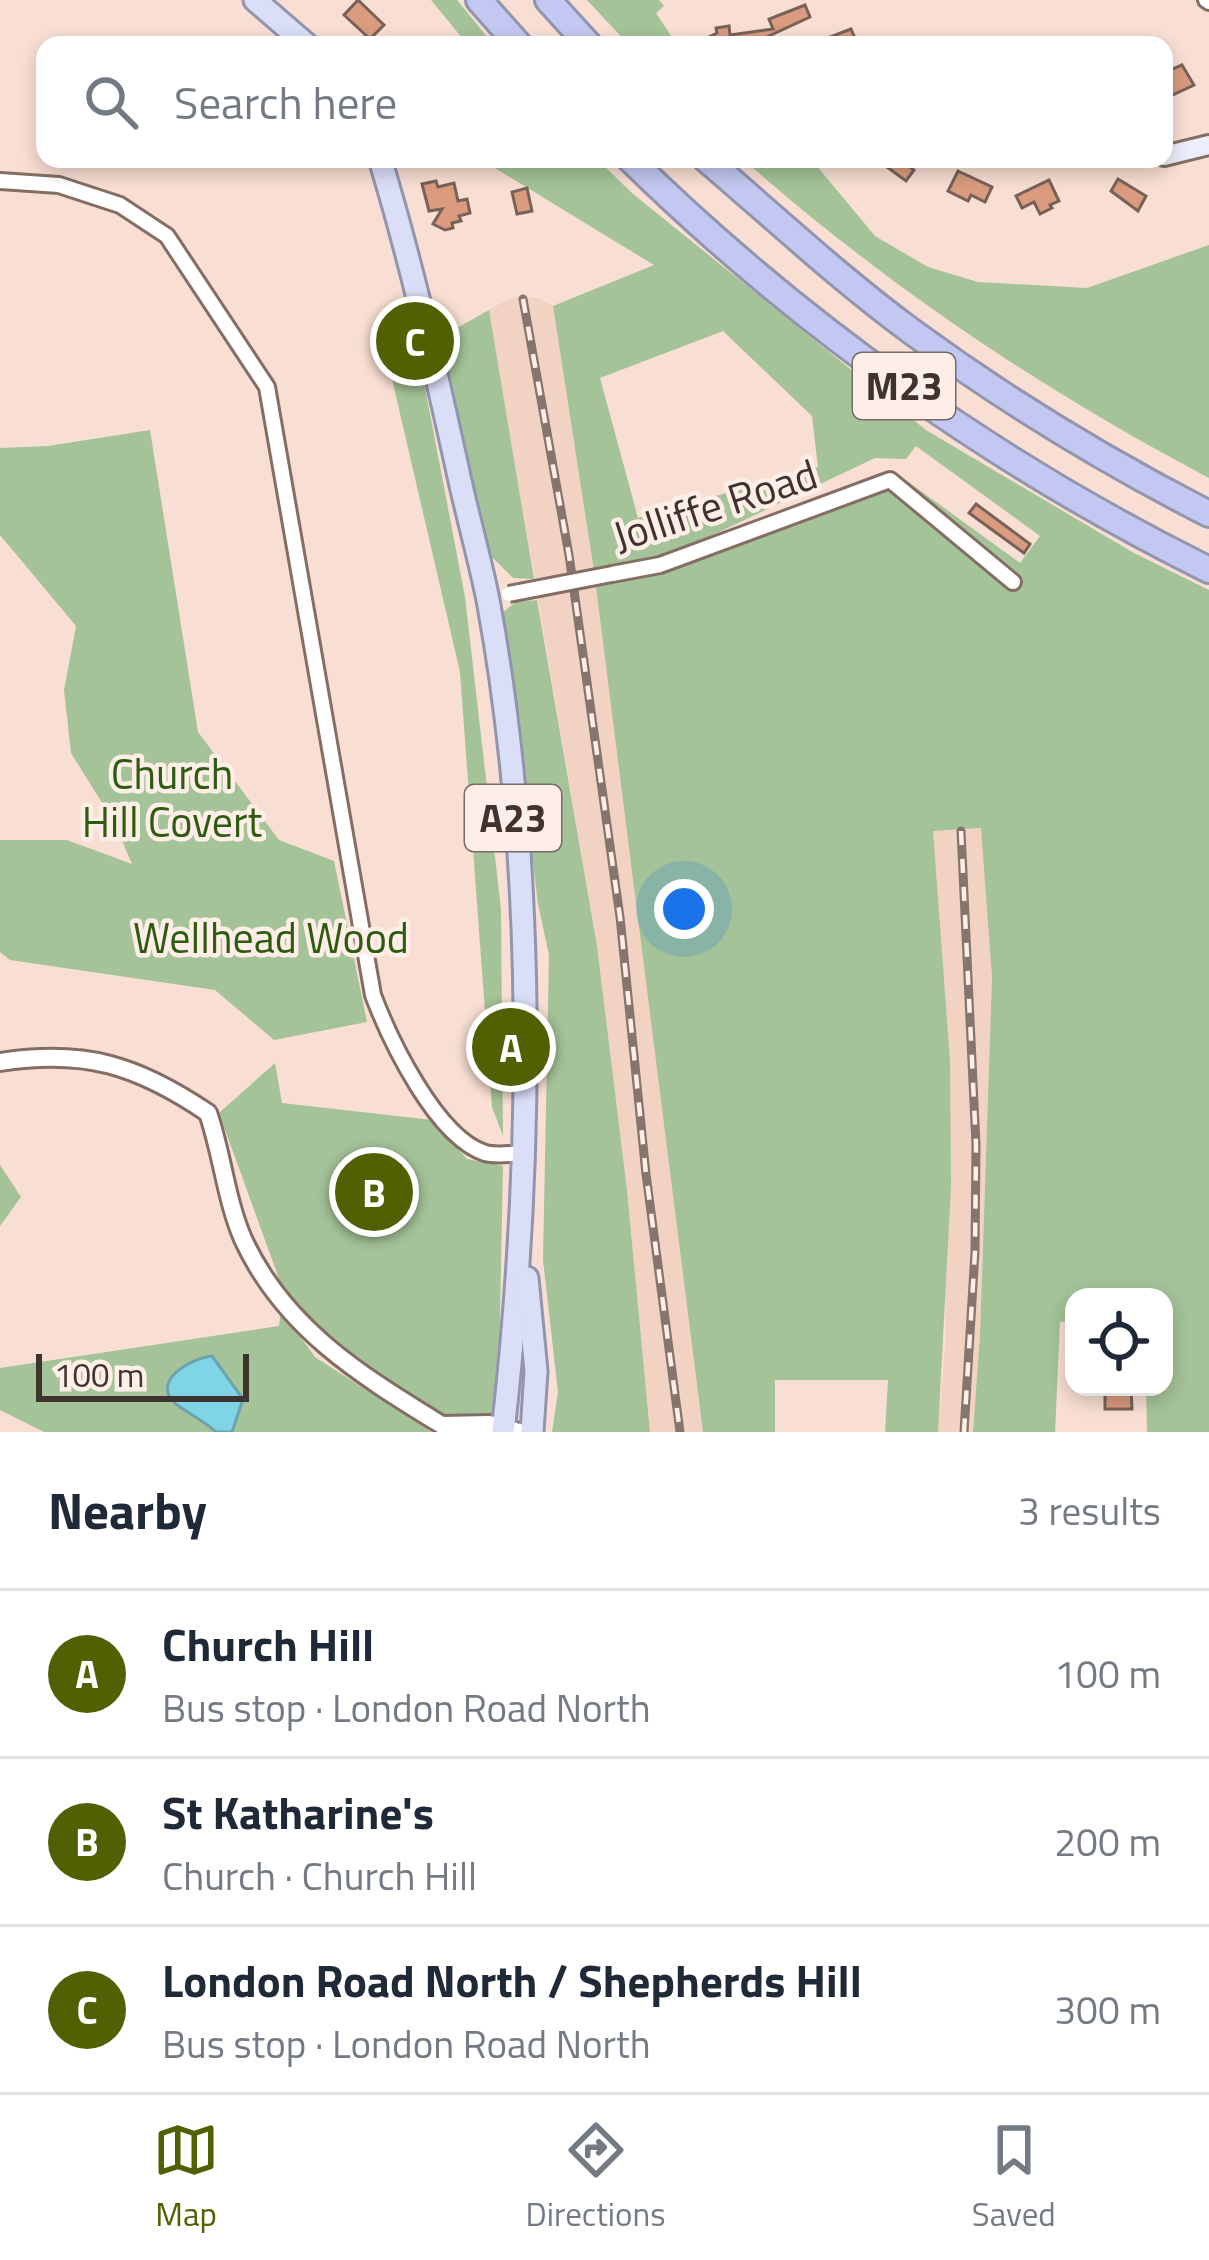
<!DOCTYPE html>
<html lang="en">
<head>
<meta charset="utf-8">
<style>
  body { margin:0; font-family:"Titillium Web",sans-serif; background:#f2f2f3; color:#1f2937 }
  .controls { position:absolute; right:36px; bottom:36px; display:grid; overflow:hidden; border-radius:24px; box-shadow:0 6px 18px #0003 }
  .controls button { width:108px; height:108px; display:grid; place-items:center; padding:0; border:0; border-bottom:3px solid #e0e1e3; background:#fff; color:#1f2937; font:60px sans-serif }
  .scale { position:absolute; left:36px; bottom:30px; width:213px; box-sizing:border-box; padding-left:12px; border:6px solid #3d332f; border-top:0; font-size:33px; line-height:42px; white-space:nowrap; color:#3d332f; -webkit-text-stroke:9px #feeee7; paint-order:stroke }
  .you { position:absolute; left:684px; top:909px; width:42px; height:42px; margin:-30px; border:9px solid #fff; border-radius:50%; background:#1a73e8; box-shadow:0 0 0 18px #1a73e833 }
  .badge { display:grid; place-items:center; width:78px; height:78px; border-radius:50%; background:#516002; color:#fff; font-size:39px; font-weight:700 }
  .pin { position:absolute; translate:-50% -50%; border:6px solid #fff; box-shadow:0 3px 12px #0006 }
  .list { margin:0; padding:0; list-style:none }
  h2 { display:flex; justify-content:space-between; align-items:center; height:156px; margin:0; padding:0 48px; font-size:51px }
  h2 small { font-size:39px; font-weight:400; color:#747a83 }
  .list li { display:grid; grid-template-columns:78px 1fr auto; gap:36px; align-items:center; box-sizing:border-box; height:168px; padding:0 48px; border-top:3px solid #e0e1e3 }
  .list b { display:block; font-size:45px; white-space:nowrap }
  .list p { margin:0; font-size:39px; white-space:nowrap; color:#747a83 }
  .list em { font-size:39px; font-style:normal; color:#747a83 }
  .icon { flex:none; width:66px; height:66px; fill:none; stroke:currentColor; stroke-width:2; stroke-linecap:round; stroke-linejoin:round }
  .map { position:relative; flex:none; width:1209px; height:1432px; overflow:hidden }
  .search { position:absolute; background:#fff; box-shadow:0 6px 18px #0003; left:36px; right:36px; top:36px; height:132px; display:flex; align-items:center; gap:30px; box-sizing:border-box; padding:0 42px; border-radius:24px; color:#747a83; font-size:45px }
  .sheet { height:660px; background:#fff }
  nav { display:flex; justify-content:space-around; align-items:center; box-sizing:border-box; height:168px; border-top:3px solid #e0e1e3; background:#fff; font-size:33px; color:#747a83 }
  nav a { display:grid; justify-items:center; gap:6px }
  nav .on { color:#516002 }
  .map>svg:first-child { display:block }
  .built { fill:#f2d2c3 }
  .green { fill:#a4c398; fill-rule:evenodd }
  .water { fill:#7fd4e5; stroke:#6ba4ae; stroke-width:3 }
  .building { fill:#da9b7e; stroke:#786258; stroke-width:3 }
  .lines { fill:none; stroke-linecap:round; stroke-linejoin:round }
  .minor-casing { stroke:#846e64; stroke-width:20 }
  .tertiary-casing { stroke:#846e64; stroke-width:22 }
  .secondary-casing { stroke:#846e64; stroke-width:24 }
  .primary-casing { stroke:#9394ad; stroke-width:27 }
  .motorway-casing { stroke:#9394ad; stroke-width:30 }
  .minor { stroke:#fff; stroke-width:14 }
  .tertiary { stroke:#fff; stroke-width:16 }
  .secondary { stroke:#edeefb; stroke-width:18 }
  .primary { stroke:#dadef7; stroke-width:21 }
  .motorway { stroke:#c2c8f1; stroke-width:24 }
  .rail-casing { stroke:#85756e; stroke-width:9 }
  .rail { stroke:#feeee7; stroke-width:4.5; stroke-dasharray:14; stroke-linecap:butt }
  .minor-bridge-casing { stroke:#846e64; stroke-width:20; stroke-linecap:butt }
  .minor-bridge { stroke:#fff; stroke-width:14 }
  .labels { text-anchor:middle; stroke-width:9; stroke-linejoin:round; paint-order:stroke }
  .shield { fill:#feeee7; stroke:#776b66; stroke-width:3 }
  .shield-label { font-size:39px; font-weight:bold; fill:#3d332f }
  .street-label { font-size:42px; fill:#3d332f; stroke:#feeee7 }
  .park-label { font-size:42px; fill:#2d5c10; stroke:#feeee7 }
</style>
</head>
<body>
<div class="map">
<svg width="1209" height="1432" viewBox="0 0 1209 1432">
  <rect width="100%" height="100%" fill="#f8ded3"/>
  <!-- built -->
  <g class="built">
    <path d="M 522,297 L 538,298 L 553,306 L 602,624 L 703,1432 L 650,1432 L 627,1190 L 597,946 L 489,310 L 508,299 Z"/>
    <path d="M 982,828 L 992,977 L 980,1335 L 973,1432 L 938,1432 L 946,1337 L 933,831 Z"/>
  </g>
  <!-- green -->
  <g class="green">
    <path d="M 431,0 L 457,0 L 494,45 L 468,45 Z"/>
    <path d="M 587,0 L 659,0 L 664,6 L 656,13 L 677,45 L 629,45 Z"/>
    <path d="M 480,159 L 597,159 L 633,194 L 926,430 L 1134,553 L 1209,590 L 1209,1432 L 1147,1432 L 1146,1387 L 1164,1387 L 1164,1297 L 1074,1297 L 1074,1321 L 1060,1322 L 1055,1432 L 973,1432 L 980,1335 L 992,977 L 981,828 L 933,831 L 950,1061 L 951,1186 L 938,1432 L 885,1432 L 888,1380 L 775,1380 L 775,1432 L 703,1432 L 596,587 L 665,573 L 876,478 L 896,473 L 1020,563 L 1040,536 L 916,446 L 906,459 L 875,458 L 660,560 L 594,571 L 553,306 L 654,265 ZM 723,331 L 812,416 L 818,467 L 638,518 L 600,378 Z"/>
    <path d="M 743,159 L 811,159 L 875,236 L 928,267 L 978,282 L 1087,288 L 1209,245 L 1209,478 C 1042,390 884,284 743,159 Z"/>
    <path d="M 489,310 L 534,579 L 513,578 L 488,553 L 441,337 Z"/>
    <path d="M 418,351 L 465,597 L 501,909 L 503,1136 L 492,1107 L 460,672 L 389,366 Z"/>
    <path d="M 150,430 L 198,732 L 279,840 L 334,861 L 367,1022 L 274,1040 L 215,990 L 10,960 L 0,952 L 0,840 L 67,840 L 132,864 L 114,822 L 71,753 L 64,690 L 76,626 L 0,535 L 0,448 L 48,446 Z"/>
    <path d="M 537,600 L 597,946 L 627,1190 L 650,1432 L 552,1432 L 558,1392 L 543,1260 L 549,955 L 538,904 L 502,613 L 516,602 Z"/>
    <path d="M 275,1063 L 282,1103 L 432,1120 L 467,1159 L 503,1166 L 498,1417 L 440,1414 L 326,1346 L 282,1287 L 219,1113 Z"/>
    <path d="M 0,1165 L 21,1197 L 0,1226 Z"/>
    <path d="M 281,1310 L 315,1357 L 431,1432 L 232,1432 L 243,1399 L 173,1402 L 203,1419 L 216,1432 L 44,1432 L 0,1410 L 0,1368 L 279,1326 Z"/>
  </g>
  <!-- water -->
  <path class="water" d="M 212,1356 L 243,1399 L 232,1432 L 216,1432 C 203,1420 189,1414 176,1404 C 149,1381 192,1358 212,1356 Z"/>
  <!-- building -->
  <g class="building">
    <path d="M 358,0 L 384,25 L 370,39 L 344,15 Z"/>
    <path d="M 805,5 L 810,17 L 758,41 L 758,45 L 708,45 L 707,38 L 717,33 L 716,28 L 729,26 L 730,35 L 773,29 L 769,19 Z"/>
    <path d="M 851,29 L 858,45 L 812,45 L 812,44 Z"/>
    <path d="M 1182,65 L 1194,85 L 1164,99 L 1164,73 Z"/>
    <path d="M 876,159 L 899,159 L 914,170 L 906,181 Z"/>
    <path d="M 958,171 L 992,187 L 985,202 L 971,195 L 968,201 L 948,191 Z"/>
    <path d="M 1118,179 L 1146,196 L 1138,211 L 1111,191 Z"/>
    <path d="M 1049,180 L 1059,201 L 1050,205 L 1052,208 L 1040,214 L 1034,202 L 1022,208 L 1016,196 Z"/>
    <path d="M 436,181 L 438,187 L 454,183 L 458,201 L 467,199 L 470,213 L 459,216 L 461,221 L 452,223 L 453,228 L 445,230 L 433,224 L 442,209 L 429,211 L 422,184 Z"/>
    <path d="M 527,188 L 532,211 L 517,214 L 512,192 Z"/>
    <path d="M 976,504 L 1030,544 L 1024,553 L 969,513 Z"/>
    <path d="M 400,1178 L 404,1215 L 353,1220 L 352,1214 L 337,1215 L 335,1201 L 348,1200 L 346,1184 Z"/>
    <path d="M 1105,1387 L 1131,1387 L 1132,1409 L 1105,1409 Z"/>
  </g>
  <g class="lines">
    <!-- minor casing -->
    <g class="minor-casing">
      <g id="minor">
        <path d="M 1206,0 L 1209,2"/>
        <path d="M 0,181 L 59,185 L 120,205 L 167,236 L 267,387 L 373,995 C 390,1040 436,1137 485,1153 C 496,1156 511,1154 522,1153"/>
        <path d="M 612,574 L 660,565 L 890,480 L 1013,582"/>
      </g>
    </g>
    <!-- tertiary casing -->
    <g class="tertiary-casing">
      <g id="tertiary">
        <path d="M 0,1062 C 85,1049 137,1065 208,1113 C 222,1153 226,1200 243,1239 C 286,1333 369,1380 453,1432"/>
        <path d="M 443,1425 L 489,1424 L 519,1432"/>
      </g>
    </g>
    <!-- secondary casing -->
    <g class="secondary-casing">
      <path id="secondary" d="M 1164,156 L 1209,145"/>
    </g>
    <!-- primary casing -->
    <g class="primary-casing">
      <g id="primary">
        <path d="M 255,0 L 307,45"/>
        <path d="M 380,159 C 411,261 434,363 457,467 C 466,511 479,555 488,600 C 537,866 533,1164 503,1432"/>
        <path d="M 527,1278 L 536,1371 L 532,1432"/>
      </g>
    </g>
    <!-- motorway casing -->
    <g class="motorway-casing">
      <g id="motorway">
        <path d="M 479,0 L 519,45"/>
        <path d="M 548,0 L 589,45"/>
        <path d="M 630,159 C 799,325 997,465 1209,570"/>
        <path d="M 706,159 C 774,217 839,278 911,331 C 1005,400 1105,461 1209,514"/>
      </g>
    </g>
    <!-- minor -->
    <use href="#minor" class="minor"/>
    <!-- tertiary -->
    <use href="#tertiary" class="tertiary"/>
    <!-- secondary -->
    <use href="#secondary" class="secondary"/>
    <!-- primary -->
    <use href="#primary" class="primary"/>
    <!-- motorway -->
    <use href="#motorway" class="motorway"/>
    <!-- rail casing -->
    <g class="rail-casing">
      <g id="rail">
        <path d="M 523,299 L 569,555 L 620,917 L 646,1174 L 680,1432"/>
        <path d="M 961,831 L 976,1145 L 975,1252 L 964,1432"/>
      </g>
    </g>
    <!-- rail -->
    <use href="#rail" class="rail"/>
    <!-- minor-bridge casing -->
    <g class="minor-bridge-casing">
      <path id="minor-bridge" d="M 509,594 L 612,574"/>
    </g>
    <!-- minor-bridge -->
    <use href="#minor-bridge" class="minor-bridge"/>
  </g>
  <g class="labels">
    <!-- shield labels -->
    <g class="shield">
      <rect x="853" y="353" width="102" height="66" rx="9"/>
      <rect x="465" y="785" width="96" height="66" rx="9"/>
    </g>
    <g class="shield-label">
      <text x="904" y="400">M23</text>
      <text x="513" y="832">A23</text>
    </g>
    <!-- street labels -->
    <g class="street-label">
      <text transform="translate(715 505) rotate(-18)" y="15">Jolliffe Road</text>
    </g>
    <!-- park labels -->
    <g class="park-label">
      <text x="172" y="789">Church<tspan x="172" dy="48">Hill Covert</tspan></text>
      <text x="271" y="953">Wellhead Wood</text>
    </g>
  </g>
</svg>
<div class="controls">
<button><svg class="icon" aria-label="locate" viewBox="0 0 24 24"><circle cx="12" cy="12" r="6"/><path d="M12 2v4M12 18v4M2 12h4M18 12h4"/></svg></button>
</div>
<div class="scale">100 m</div>
<div class="you"></div>
<div class="pin badge" style="left:511px;top:1047px">A</div>
<div class="pin badge" style="left:374px;top:1192px">B</div>
<div class="pin badge" style="left:415px;top:341px">C</div>
<div class="search"><svg class="icon" aria-label="search" viewBox="0 0 24 24"><circle cx="10" cy="10" r="6"/><path d="M15 15l6 6"/></svg>Search here</div>
</div>
<section class="sheet">
<h2>Nearby<small>3 results</small></h2>
<ul class="list">
<li><span class="badge">A</span><div><b>Church Hill</b><p>Bus stop · London Road North</p></div><em>100 m</em></li>
<li><span class="badge">B</span><div><b>St Katharine's</b><p>Church · Church Hill</p></div><em>200 m</em></li>
<li><span class="badge">C</span><div><b>London Road North / Shepherds Hill</b><p>Bus stop · London Road North</p></div><em>300 m</em></li>
</ul>
</section>
<nav>
<a class="on"><svg class="icon" aria-label="map" viewBox="0 0 24 24"><path d="M3 6l6-2 6 2 6-2v14l-6 2-6-2-6 2zM9 4v14M15 6v14"/></svg>Map</a>
<a><svg class="icon" aria-label="directions" viewBox="0 0 24 24"><path d="M12 3l9 9-9 9-9-9zM9 14v-3h6M13 9l2 2-2 2"/></svg>Directions</a>
<a><svg class="icon" aria-label="saved" viewBox="0 0 24 24"><path d="M7 4h10v16l-5-4-5 4z"/></svg>Saved</a>
</nav>
</body>
</html>
